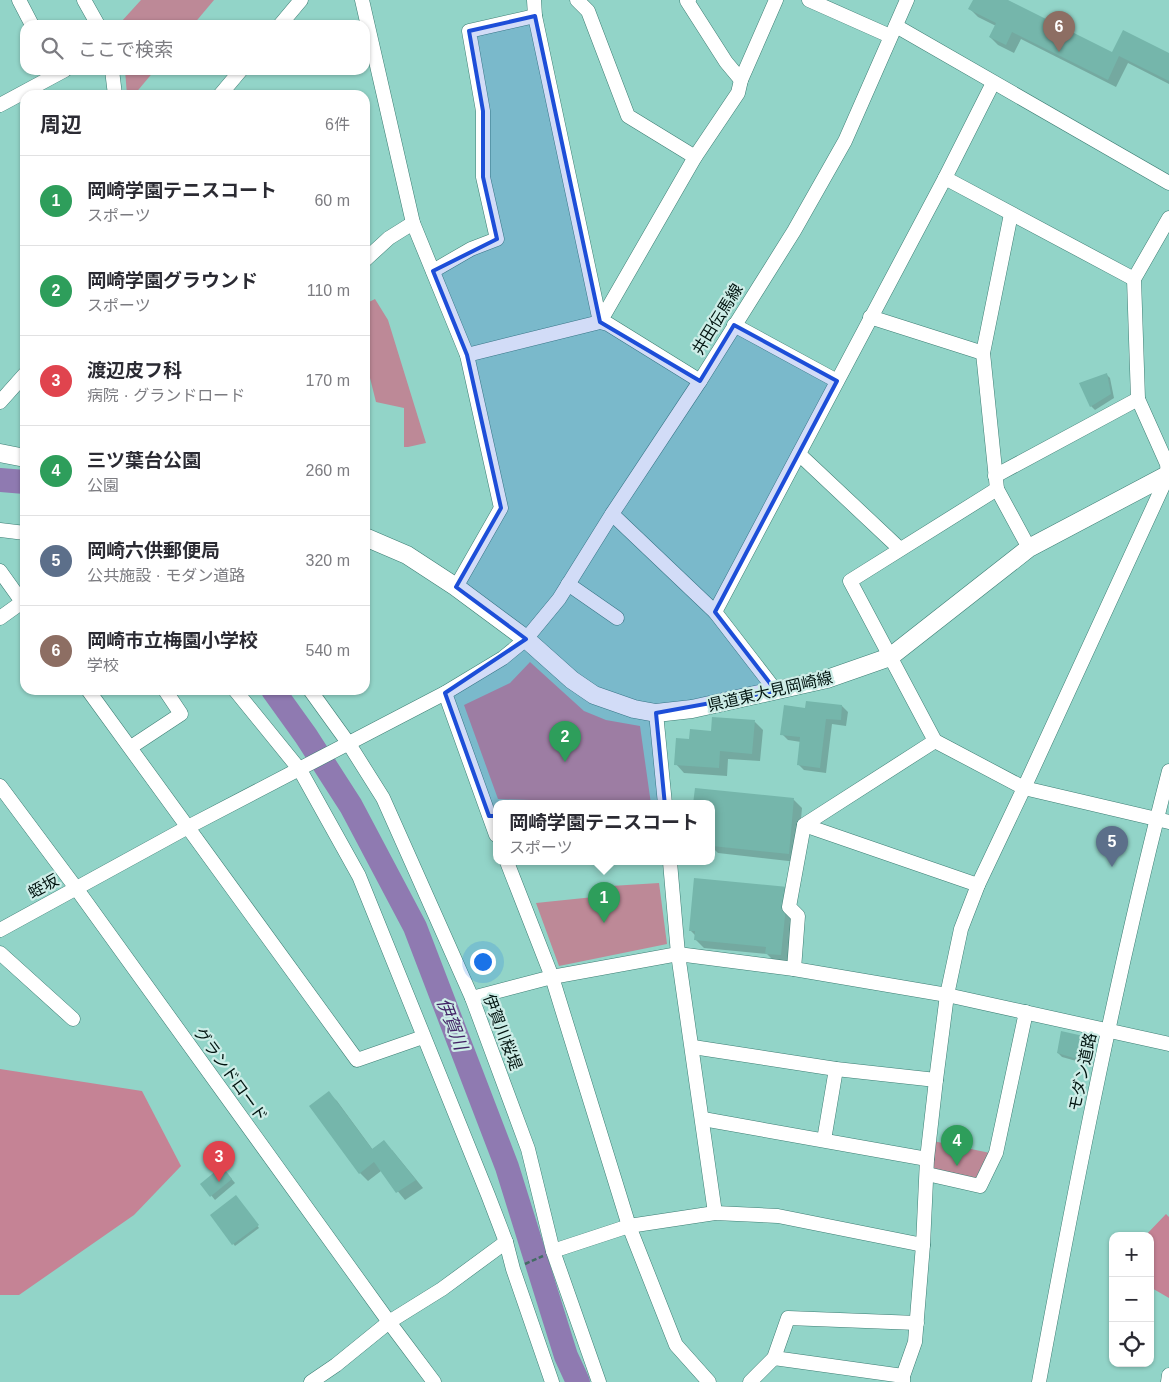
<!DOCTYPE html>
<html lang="ja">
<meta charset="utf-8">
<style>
:root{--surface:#fff;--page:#f7f7f7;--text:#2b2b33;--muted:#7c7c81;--line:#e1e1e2;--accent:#db2777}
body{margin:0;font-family:Helvetica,"Noto Sans JP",sans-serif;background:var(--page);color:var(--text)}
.controls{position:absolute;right:15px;bottom:15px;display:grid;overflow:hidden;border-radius:10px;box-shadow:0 1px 4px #0004}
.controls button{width:45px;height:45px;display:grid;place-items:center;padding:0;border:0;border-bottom:1px solid var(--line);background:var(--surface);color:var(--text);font:25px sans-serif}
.you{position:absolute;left:482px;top:961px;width:18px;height:18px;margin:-12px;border:4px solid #fff;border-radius:50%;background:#1a73e8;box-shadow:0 0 0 8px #1a73e833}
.badge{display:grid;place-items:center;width:32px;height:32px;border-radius:50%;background:var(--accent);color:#fff;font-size:16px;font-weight:700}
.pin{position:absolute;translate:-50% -41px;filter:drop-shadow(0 1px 2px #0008)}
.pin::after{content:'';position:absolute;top:26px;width:18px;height:15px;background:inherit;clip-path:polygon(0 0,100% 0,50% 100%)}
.popup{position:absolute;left:493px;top:800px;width:222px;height:65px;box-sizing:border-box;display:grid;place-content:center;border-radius:10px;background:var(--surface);filter:drop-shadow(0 1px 4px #0005);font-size:16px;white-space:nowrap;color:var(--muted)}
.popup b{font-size:19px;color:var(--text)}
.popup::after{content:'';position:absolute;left:50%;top:100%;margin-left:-10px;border:10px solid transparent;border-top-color:var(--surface)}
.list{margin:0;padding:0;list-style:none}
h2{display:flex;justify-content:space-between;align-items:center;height:65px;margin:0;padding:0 20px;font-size:21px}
h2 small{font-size:16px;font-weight:400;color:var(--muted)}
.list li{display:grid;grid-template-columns:32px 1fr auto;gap:15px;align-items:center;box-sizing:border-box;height:90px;padding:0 20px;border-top:1px solid var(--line)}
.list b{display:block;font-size:19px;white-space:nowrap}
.list p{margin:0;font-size:16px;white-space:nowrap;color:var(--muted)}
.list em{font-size:16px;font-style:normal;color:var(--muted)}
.icon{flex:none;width:28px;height:28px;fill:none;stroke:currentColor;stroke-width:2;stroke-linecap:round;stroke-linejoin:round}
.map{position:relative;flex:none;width:1169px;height:1382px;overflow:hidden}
.search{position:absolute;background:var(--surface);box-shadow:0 1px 4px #0004;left:20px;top:20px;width:350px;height:55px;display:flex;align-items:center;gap:12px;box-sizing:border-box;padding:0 18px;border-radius:15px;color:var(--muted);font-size:19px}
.panel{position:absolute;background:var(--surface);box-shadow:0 1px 4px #0004;left:20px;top:90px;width:350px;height:605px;border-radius:15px}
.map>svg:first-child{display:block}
</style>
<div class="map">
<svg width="1169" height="1382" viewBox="0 0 1169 1382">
<rect width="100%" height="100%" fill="#92d4c8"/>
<g fill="#bd8997">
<path d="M141 0H214L193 25H122L121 22Z"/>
<path d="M125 70H155L134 95H127Z"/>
<path d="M375 299 388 320 426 443 408 447H404V408L376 402 370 378H365V304Z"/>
<path d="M530 662 584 711 606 720 640 726 651 804 498 799 464 705 510 683Z"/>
<path d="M659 883 667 944 559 966 536 903 613 895 611 886Z"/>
<path d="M933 1141 990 1153 975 1183 931 1172Z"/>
</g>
<g fill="#c58395">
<path d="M0 1069 142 1091 181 1166 134 1215 19 1295H0Z"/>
<path d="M1166 1214 1169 1217V1298L1150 1287V1236H1145Z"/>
</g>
<g fill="#0003">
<path d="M974 0H1005L1112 54H1169V84L1128 63 1116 87 1021 39 1014 53 998 45 990 37 996 26 978 17 970 9Z"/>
<path d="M1107 375 1110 378 1114 398 1095 410 1091 406Z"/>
<path d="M842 706 848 712 846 726 832 724 826 773 804 770 798 764 801 742 788 740 782 734 806 709Z"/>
<path d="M755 722 763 730 760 761 728 759 727 776 684 773 676 764 691 740Z"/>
<path d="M696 790 794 800 802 808 797 862 718 853 712 847V804H694Z"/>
<path d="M795 896 789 963 775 962 767 954 704 948 695 939 696 936 690 930Z"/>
<path d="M1087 1038 1091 1041 1087 1064 1062 1057 1058 1053Z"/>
<path d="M328 1093 337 1101 373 1150H392L423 1188 405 1200 381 1171 368 1181 360 1173Z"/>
<path d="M225 1171 235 1183 215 1200 202 1184Z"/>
<path d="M237 1198 259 1228 235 1246 211 1215Z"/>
</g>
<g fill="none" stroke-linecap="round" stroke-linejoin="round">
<g stroke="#8f7ab1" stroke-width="24">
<path d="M0 480 25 482"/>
<path d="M273 690 306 736 351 806 415 927 507 1167 566 1356 578 1382"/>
</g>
</g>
<g fill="#75b6ab">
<path d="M973 0H1008L1112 52 1123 30 1169 53V81L1119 56 1108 80 1012 32 1006 45 989 37 996 23 968 9Z"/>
<path d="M1107 373 1111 394 1090 407 1079 383Z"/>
<path d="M806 701 842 705 841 720 826 719 820 768 797 765 800 737 780 735 784 705 805 708Z"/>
<path d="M712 717 755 720 752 754 720 751 719 768 674 765 676 738 689 739 690 729 711 731Z"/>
<path d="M695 788 794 798 789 854 712 846V804H693Z"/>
<path d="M694 878 788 887 781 955 765 954 766 947 694 940 695 931H689Z"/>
<path d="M1061 1031 1088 1037 1084 1061 1057 1053Z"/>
<path d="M329 1091 372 1149 384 1140 416 1180 396 1193 374 1162 359 1174 309 1106Z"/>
<path d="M222 1166 232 1179 210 1197 200 1184Z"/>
<path d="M236 1195 259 1225 232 1245 210 1215Z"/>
</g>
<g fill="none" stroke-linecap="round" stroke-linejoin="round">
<defs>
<g id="minor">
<path d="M19 0 32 25"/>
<path d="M84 0 98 25"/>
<path d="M362 0 413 223 467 355 501 508 456 587"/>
<path d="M534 0 535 16 600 322"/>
<path d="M577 0 588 11 628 116 695 157"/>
<path d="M689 0 687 1 726 62 741 80"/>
<path d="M809 0 890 36"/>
<path d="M280 25 301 0"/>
<path d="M896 26 1169 183"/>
<path d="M112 70 115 95"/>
<path d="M220 95 241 70"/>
<path d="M0 105 65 70"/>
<path d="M945 178 1134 279"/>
<path d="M1011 214 983 353 997 489 1029 548"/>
<path d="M365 260 389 238 413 223"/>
<path d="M433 271 471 249 497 239 483 177V111L469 31 535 16"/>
<path d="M870 317 983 353"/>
<path d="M600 322 695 157 738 93 741 80 776 0"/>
<path d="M734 325 837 381"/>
<path d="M467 355 600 322 608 324 700 381"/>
<path d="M0 402 25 374"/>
<path d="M799 454 900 549"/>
<path d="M995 476 1138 399"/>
<path d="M997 489 850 581 935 741 1024 788 1169 822"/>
<path d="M612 514 715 612 776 691"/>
<path d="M0 530 25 533"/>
<path d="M0 571 25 606"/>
<path d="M568 584 617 618"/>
<path d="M715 612 945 178 993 83"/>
<path d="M0 618 25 600"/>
<path d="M88 690 357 1060 423 1037"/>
<path d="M235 690 300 770 359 876 488 1195 506 1242 513 1269 552 1382"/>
<path d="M310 690 349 744 383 798 472 998 528 1149 553 1251 599 1382"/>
<path d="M445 693 496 835"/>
<path d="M656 713 665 804"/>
<path d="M131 747 181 714 165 690"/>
<path d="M0 786 76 888 389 1322 434 1382"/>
<path d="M804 825 978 885"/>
<path d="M507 862 552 977 629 1226 676 1345 709 1382"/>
<path d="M670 862 678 954 715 1213"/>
<path d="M0 930 188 827 445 693 503 658 526 639 559 599 612 514 700 381 794 231 845 141 907 0"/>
<path d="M0 953 73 1019"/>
<path d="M794 969 798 916 789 907 804 825 935 741"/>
<path d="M472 998 552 977 678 954 794 969 947 995 1169 1044"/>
<path d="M693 1047 836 1069 936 1080"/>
<path d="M703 1119 927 1159"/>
<path d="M824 1140 836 1069"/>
<path d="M927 1174 980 1186 996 1153 1026 1012"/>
<path d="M553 1251 629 1226 715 1213 778 1216 923 1245"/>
<path d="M774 1358 903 1376"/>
<path d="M311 1382 336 1365 389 1322 442 1289 506 1242"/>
<path d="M750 1382 774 1358 788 1318 917 1323"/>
<path d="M903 1382V1376L915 1342 923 1245 927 1159 936 1080 947 995 961 929 978 885 1024 788 1168 475 1167 464 1138 399 1134 279 1169 218"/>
<path d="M1039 1382C1077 1177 1117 972 1169 771"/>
<path d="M1168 1382 1169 1375"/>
</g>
<g id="major">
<path d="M0 453 25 458"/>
<path d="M365 537 407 555 456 587 526 639 572 680 594 695 634 709 656 713 692 709 827 679 890 657 1029 548 1169 474"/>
</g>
</defs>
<use href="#minor" stroke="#3d7e74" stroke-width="15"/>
<use href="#major" stroke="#3d7e74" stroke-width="19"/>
<path stroke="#436c64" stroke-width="2.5" stroke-dasharray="5 2.5" stroke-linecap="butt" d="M525 1264 543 1256"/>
<use href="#minor" stroke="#fff" stroke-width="14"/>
<use href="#major" stroke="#fff" stroke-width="18"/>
</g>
<path fill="#1d4ed8" fill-opacity="0.2" stroke="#1d4ed8" stroke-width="4" stroke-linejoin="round" d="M535 16 600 322 700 381 734 325 837 381 715 612 776 691 656 713 666 816H489L445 693 526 639 456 587 501 508 467 355 433 271 497 239 483 177V111L469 31Z"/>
<g text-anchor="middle" stroke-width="4.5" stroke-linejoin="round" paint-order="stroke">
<g font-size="16" fill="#00130f" stroke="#cdede7">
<text transform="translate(717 319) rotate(-58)" y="6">井田伝馬線</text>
<text transform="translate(770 691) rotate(-13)" y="6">県道東大見岡崎線</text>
<text transform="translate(43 886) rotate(-29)" y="6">蛭坂</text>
<text transform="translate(503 1032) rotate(69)" y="6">伊賀川桜堤</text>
<text transform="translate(1082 1072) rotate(-78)" y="6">モダン道路</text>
<text transform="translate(231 1074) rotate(54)" y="6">グランドロード</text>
</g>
<g font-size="18" font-style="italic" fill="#422366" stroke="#cdede7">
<text transform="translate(452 1024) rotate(69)" y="6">伊賀川</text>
</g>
</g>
</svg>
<div class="controls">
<button>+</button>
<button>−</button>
<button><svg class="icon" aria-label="locate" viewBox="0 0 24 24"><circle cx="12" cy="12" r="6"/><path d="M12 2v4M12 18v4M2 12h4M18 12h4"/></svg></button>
</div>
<div class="you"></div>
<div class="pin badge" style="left:604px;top:923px;background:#2e9e5b">1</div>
<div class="popup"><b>岡崎学園テニスコート</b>スポーツ</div>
<div class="pin badge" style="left:565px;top:762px;background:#2e9e5b">2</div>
<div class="pin badge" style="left:219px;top:1182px;background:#e0444e">3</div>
<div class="pin badge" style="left:957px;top:1166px;background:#2e9e5b">4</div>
<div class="pin badge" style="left:1112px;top:867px;background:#5c6f8a">5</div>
<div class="pin badge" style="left:1059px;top:52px;background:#8d6e63">6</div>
<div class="search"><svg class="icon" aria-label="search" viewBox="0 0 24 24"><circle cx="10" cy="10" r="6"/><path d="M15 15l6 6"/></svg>ここで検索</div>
<section class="panel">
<h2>周辺<small>6件</small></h2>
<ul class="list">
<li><span class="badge" style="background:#2e9e5b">1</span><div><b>岡崎学園テニスコート</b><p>スポーツ</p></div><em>60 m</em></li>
<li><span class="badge" style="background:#2e9e5b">2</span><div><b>岡崎学園グラウンド</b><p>スポーツ</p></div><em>110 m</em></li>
<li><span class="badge" style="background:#e0444e">3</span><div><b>渡辺皮フ科</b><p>病院 · グランドロード</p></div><em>170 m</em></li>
<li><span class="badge" style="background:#2e9e5b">4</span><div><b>三ツ葉台公園</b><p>公園</p></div><em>260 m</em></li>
<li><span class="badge" style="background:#5c6f8a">5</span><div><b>岡崎六供郵便局</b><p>公共施設 · モダン道路</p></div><em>320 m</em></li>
<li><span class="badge" style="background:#8d6e63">6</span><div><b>岡崎市立梅園小学校</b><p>学校</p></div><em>540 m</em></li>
</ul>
</section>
</div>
